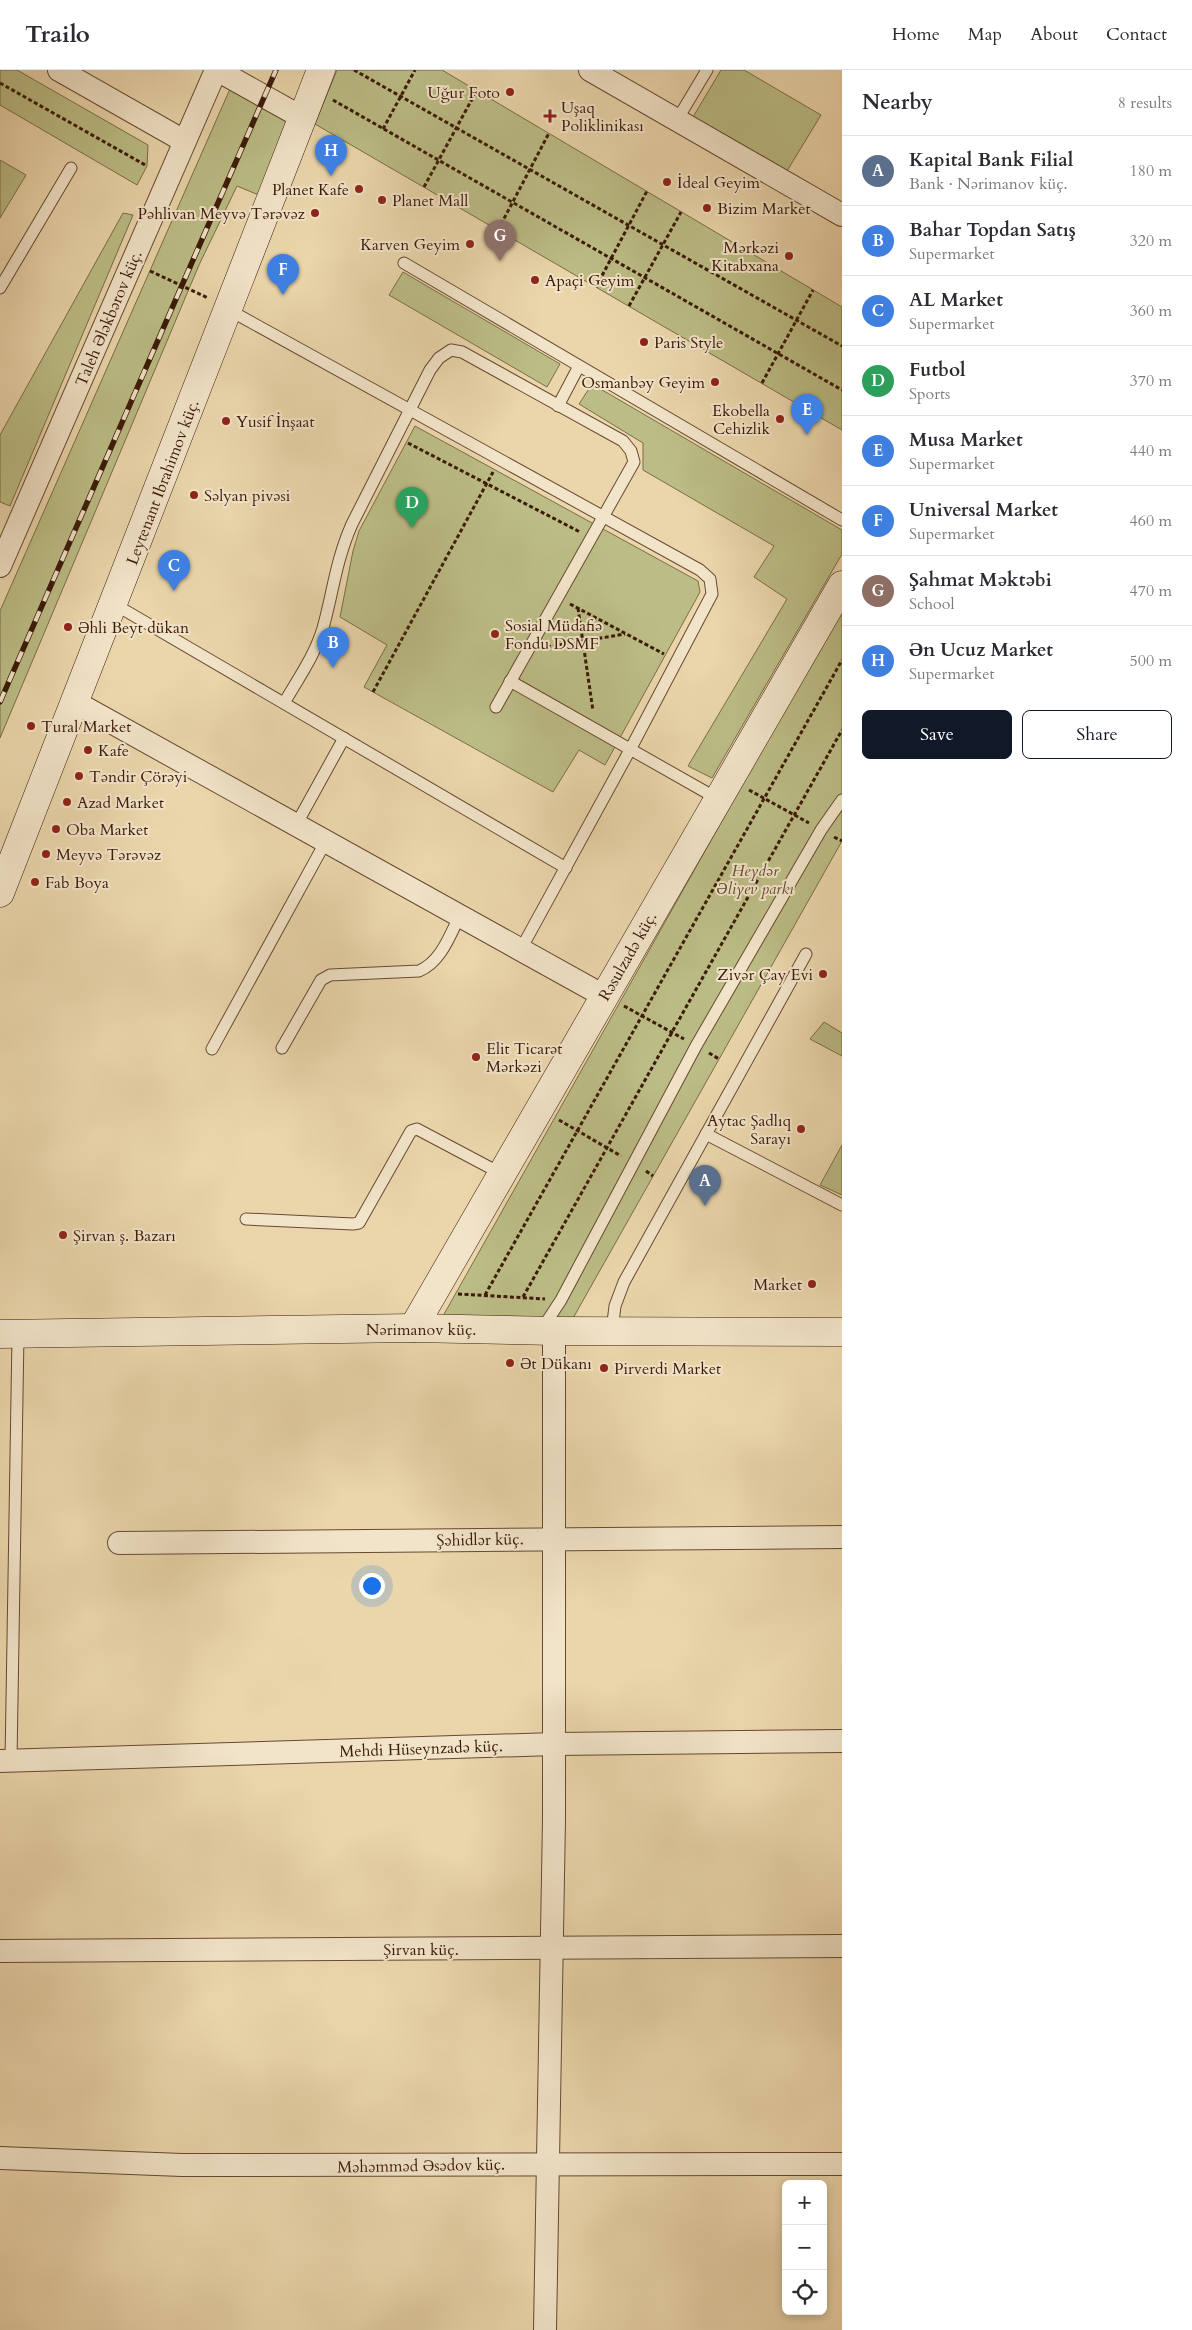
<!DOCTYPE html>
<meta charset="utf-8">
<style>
:root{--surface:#fff;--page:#f7f7f7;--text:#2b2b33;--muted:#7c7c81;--line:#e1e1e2;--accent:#111827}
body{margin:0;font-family:Cardo,serif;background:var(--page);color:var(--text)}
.controls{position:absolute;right:15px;bottom:15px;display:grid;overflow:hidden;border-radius:8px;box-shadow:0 2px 8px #0003}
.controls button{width:45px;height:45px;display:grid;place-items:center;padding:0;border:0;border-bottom:1px solid var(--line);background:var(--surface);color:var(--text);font:25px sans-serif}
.you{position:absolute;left:371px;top:1515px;width:18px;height:18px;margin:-12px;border:4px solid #fff;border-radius:50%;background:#1a73e8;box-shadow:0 0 0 8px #1a73e833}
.badge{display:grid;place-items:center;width:32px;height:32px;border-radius:50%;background:var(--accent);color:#fff;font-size:16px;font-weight:700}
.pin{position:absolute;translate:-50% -41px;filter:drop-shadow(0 1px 2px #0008)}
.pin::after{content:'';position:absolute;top:26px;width:18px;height:15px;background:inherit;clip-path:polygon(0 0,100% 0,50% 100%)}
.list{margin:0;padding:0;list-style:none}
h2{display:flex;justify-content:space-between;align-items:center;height:65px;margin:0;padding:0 20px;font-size:21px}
h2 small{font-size:16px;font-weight:400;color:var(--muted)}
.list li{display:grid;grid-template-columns:32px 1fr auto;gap:15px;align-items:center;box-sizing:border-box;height:70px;padding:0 20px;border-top:1px solid var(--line)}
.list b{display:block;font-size:19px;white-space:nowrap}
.list p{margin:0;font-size:16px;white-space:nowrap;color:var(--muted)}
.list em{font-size:16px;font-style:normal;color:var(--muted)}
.actions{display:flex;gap:10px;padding:15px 20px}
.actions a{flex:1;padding:11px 0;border:1px solid var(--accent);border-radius:8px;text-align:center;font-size:18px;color:var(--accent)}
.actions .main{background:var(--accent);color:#fff}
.icon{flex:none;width:28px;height:28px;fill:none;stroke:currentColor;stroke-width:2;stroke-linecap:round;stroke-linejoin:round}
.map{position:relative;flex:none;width:842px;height:2260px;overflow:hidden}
header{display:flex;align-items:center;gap:30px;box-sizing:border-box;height:70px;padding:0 25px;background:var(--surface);border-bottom:1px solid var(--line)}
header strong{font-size:24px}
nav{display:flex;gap:28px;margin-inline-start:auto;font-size:18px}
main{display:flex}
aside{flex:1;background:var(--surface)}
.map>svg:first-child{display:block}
</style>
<header>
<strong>Trailo</strong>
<nav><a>Home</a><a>Map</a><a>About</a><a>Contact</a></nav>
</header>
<main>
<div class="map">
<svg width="842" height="2260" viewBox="0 0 842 2260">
<rect width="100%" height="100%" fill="#ebd6ac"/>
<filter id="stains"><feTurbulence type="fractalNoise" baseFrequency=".004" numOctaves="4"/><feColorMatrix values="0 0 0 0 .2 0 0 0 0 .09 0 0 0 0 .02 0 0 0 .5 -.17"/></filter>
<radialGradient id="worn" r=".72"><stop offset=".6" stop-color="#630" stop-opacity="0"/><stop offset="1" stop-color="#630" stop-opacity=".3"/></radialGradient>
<g fill="#bcbd86" stroke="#7c6c47">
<path d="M0 0H17L148 75 147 96 137 115 0 35Z"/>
<path d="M337 0H442L842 237V360L315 54Z"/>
<path d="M721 0H744L821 45 787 101 693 47Z"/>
<path d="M230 19 289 48 261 126 237 116 199 195 0 668V541Z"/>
<path d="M0 90 26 105 0 148Z"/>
<path d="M123 143 133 145 10 436 0 432V365Z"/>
<path d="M403 202 560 294 547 317 389 225Z"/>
<path d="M592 314 842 460V484L712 708 688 696 787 529 754 507 774 476 643 400V373L579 334Z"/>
<path d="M415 356 698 511 700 522 605 695 579 680 553 722 364 617 387 575 340 547 353 481 359 461Z"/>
<path d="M842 538V771L572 1250 443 1246Z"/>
<path d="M824 952 842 963V986L810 969Z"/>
<path d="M842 1075V1125L820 1115Z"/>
</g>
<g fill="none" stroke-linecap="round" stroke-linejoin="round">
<defs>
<g id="lane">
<path d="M677 50 707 0"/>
<path d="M404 193 842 450"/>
<path d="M0 218 71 98"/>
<path d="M229 240 700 500 710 509 712 524 631 678 521 879"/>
<path d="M558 336 579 296"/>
<path d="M114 534 566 798"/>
<path d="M510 611 718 729"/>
<path d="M284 633C298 609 315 585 323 558 333 522 336 490 352 454L430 300 439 288 451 280 462 282 623 371 631 381 634 392 496 637"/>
<path d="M296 755 344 668"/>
<path d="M282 978 321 910 330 905 419 901C441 892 450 865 460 845"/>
<path d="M212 979 326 771"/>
<path d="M706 1064 842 1135"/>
<path d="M246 1149 353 1154 359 1153 411 1061 417 1059 502 1104"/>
<path d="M542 1259 561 1230 696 976 821 760 842 730"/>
<path d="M612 1261 615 1236 624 1212 806 884"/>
<path d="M11 1691 18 1265"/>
</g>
<g id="street">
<path d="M59 0 184 71"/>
<path d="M217 0 303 48"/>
<path d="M590 0 842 145"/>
<path d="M0 496 216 0"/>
<path d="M75 632 604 926"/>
<path d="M119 1473 842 1467"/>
<path d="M0 1691 554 1674 842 1671"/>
<path d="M0 1881 842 1876"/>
<path d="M0 2088 182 2095 842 2094"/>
<path d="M545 2260 554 1749V1261"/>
</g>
<g id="secondary">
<path d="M0 823 321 0"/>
<path d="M413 1258 842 515"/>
<path d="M0 1264 413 1258 554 1261 842 1262"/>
</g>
</defs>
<use href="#lane" stroke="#674931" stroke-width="13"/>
<use href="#street" stroke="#674931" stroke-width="24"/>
<use href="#secondary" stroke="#3b1a08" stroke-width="29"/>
<g stroke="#3b1a08" stroke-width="3" stroke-dasharray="4 2.5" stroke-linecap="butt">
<path d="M354 0 842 276"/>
<path d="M0 13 147 96"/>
<path d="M333 30 842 320"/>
<path d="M383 59 415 0"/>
<path d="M424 117 477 20"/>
<path d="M498 160 549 63"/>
<path d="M150 201 208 228"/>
<path d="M596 217 647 121"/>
<path d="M629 236 681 142"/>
<path d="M762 313 813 220"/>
<path d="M408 373 580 462"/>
<path d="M570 534 664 584"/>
<path d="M578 538 593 641"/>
<path d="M547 577 625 564"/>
<path d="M373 622 493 402"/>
<path d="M749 720 809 753"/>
<path d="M834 767 842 771"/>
<path d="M624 936 684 969"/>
<path d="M709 983 719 989"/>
<path d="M559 1050 621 1086"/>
<path d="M646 1101 653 1106"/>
<path d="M458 1224 545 1229"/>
<path d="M485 1225 842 590"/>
<path d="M523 1227 842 660"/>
</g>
<use href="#lane" stroke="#f2e4c9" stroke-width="11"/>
<use href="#street" stroke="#f2e4c9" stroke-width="22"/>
<use href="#secondary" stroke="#f2e4c9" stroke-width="28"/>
<defs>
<path id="rail" d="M0 632 276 0"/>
</defs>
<use href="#rail" stroke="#3b1a08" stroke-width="5.5"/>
<use href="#rail" stroke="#f2e4c9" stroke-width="4" stroke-dasharray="11" stroke-linecap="butt"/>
</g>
<g fill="#8f2418" stroke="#f2e4c9" stroke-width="2">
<circle cx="510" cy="22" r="5"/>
<path d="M547.5 38.5h5v5h5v5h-5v5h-5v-5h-5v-5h5z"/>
<circle cx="667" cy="112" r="5"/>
<circle cx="359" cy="119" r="5"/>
<circle cx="382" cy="130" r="5"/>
<circle cx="707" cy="138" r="5"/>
<circle cx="315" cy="143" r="5"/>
<circle cx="470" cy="174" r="5"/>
<circle cx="789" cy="186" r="5"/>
<circle cx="535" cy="210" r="5"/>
<circle cx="644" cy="272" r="5"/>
<circle cx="715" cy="312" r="5"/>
<circle cx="780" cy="349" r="5"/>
<circle cx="226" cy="351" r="5"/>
<circle cx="194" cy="425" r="5"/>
<circle cx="68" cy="557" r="5"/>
<circle cx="495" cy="564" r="5"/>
<circle cx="31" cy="656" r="5"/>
<circle cx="88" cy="680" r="5"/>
<circle cx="79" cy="706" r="5"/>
<circle cx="67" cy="732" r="5"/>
<circle cx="56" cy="759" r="5"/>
<circle cx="46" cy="784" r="5"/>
<circle cx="35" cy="812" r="5"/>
<circle cx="823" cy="904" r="5"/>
<circle cx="476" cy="987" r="5"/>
<circle cx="801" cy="1059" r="5"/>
<circle cx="63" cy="1165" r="5"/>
<circle cx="812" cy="1214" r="5"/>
<circle cx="510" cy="1293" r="5"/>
<circle cx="604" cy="1298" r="5"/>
</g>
<g text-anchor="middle" stroke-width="4" stroke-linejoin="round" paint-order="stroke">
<g font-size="16" fill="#3b1a08" stroke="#f2e4c9" text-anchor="start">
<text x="500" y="28" text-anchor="end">Uğur Foto</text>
<text x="561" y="43">Uşaq<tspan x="561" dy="18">Poliklinikası</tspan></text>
<text x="677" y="118">İdeal Geyim</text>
<text x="349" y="125" text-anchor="end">Planet Kafe</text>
<text x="392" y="136">Planet Mall</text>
<text x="717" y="144">Bizim Market</text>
<text x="305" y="149" text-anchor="end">Pəhlivan Meyvə Tərəvəz</text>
<text x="460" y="180" text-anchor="end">Karven Geyim</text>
<text x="779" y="183" text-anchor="end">Mərkəzi<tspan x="779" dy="18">Kitabxana</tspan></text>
<text x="545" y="216">Apaçi Geyim</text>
<text x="654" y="278">Paris Style</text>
<text x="705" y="318" text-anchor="end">Osmanbəy Geyim</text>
<text x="770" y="346" text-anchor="end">Ekobella<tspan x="770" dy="18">Cehizlik</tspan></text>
<text x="236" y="357">Yusif İnşaat</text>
<text x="204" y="431">Səlyan pivəsi</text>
<text x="505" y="561">Sosial Müdafiə<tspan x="505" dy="18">Fondu DSMF</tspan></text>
<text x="78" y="563">Əhli Beyt dükan</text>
<text x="41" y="662">Tural Market</text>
<text x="98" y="686">Kafe</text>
<text x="89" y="712">Təndir Çörəyi</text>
<text x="77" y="738">Azad Market</text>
<text x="66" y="765">Oba Market</text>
<text x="56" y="790">Meyvə Tərəvəz</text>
<text x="45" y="818">Fab Boya</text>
<text x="813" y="910" text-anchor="end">Zivər Çay Evi</text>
<text x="486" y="984">Elit Ticarət<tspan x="486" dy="18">Mərkəzi</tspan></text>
<text x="791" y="1056" text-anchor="end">Aytac Şadlıq<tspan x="791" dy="18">Sarayı</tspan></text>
<text x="73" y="1171">Şirvan ş. Bazarı</text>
<text x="802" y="1220" text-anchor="end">Market</text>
<text x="520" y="1299">Ət Dükanı</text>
<text x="614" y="1304">Pirverdi Market</text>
</g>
<g font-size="16" fill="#3b1a08" stroke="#f2e4c9">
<text transform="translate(108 248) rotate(-67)" y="6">Taleh Ələkbərov küç.</text>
<text transform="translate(162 412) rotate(-69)" y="6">Leytenant Ibrahimov küç.</text>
<text transform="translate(627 886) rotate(-60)" y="6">Rəsulzadə küç.</text>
<text x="421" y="1265">Nərimanov küç.</text>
<text transform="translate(480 1469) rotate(-1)" y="6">Şəhidlər küç.</text>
<text transform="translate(421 1678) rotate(-2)" y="6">Mehdi Hüseynzadə küç.</text>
<text x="421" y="1885">Şirvan küç.</text>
<text transform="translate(421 2095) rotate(-1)" y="6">Məhəmməd Əsədov küç.</text>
</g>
<g font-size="16" font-style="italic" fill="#624b2e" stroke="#f2e4c9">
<text x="755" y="806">Heydər<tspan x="755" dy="18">Əliyev parkı</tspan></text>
</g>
</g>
<rect width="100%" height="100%" filter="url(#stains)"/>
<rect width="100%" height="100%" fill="url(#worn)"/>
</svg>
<div class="controls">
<button>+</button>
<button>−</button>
<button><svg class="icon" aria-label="locate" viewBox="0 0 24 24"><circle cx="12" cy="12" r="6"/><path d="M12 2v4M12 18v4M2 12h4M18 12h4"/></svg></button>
</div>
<div class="you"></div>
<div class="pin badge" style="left:705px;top:1136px;background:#5c6f8a">A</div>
<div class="pin badge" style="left:333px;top:598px;background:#3f7fe0">B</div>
<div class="pin badge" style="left:174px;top:521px;background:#3f7fe0">C</div>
<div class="pin badge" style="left:412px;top:458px;background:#2e9e5b">D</div>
<div class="pin badge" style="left:807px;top:365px;background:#3f7fe0">E</div>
<div class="pin badge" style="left:283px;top:225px;background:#3f7fe0">F</div>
<div class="pin badge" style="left:500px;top:191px;background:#8d6e63">G</div>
<div class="pin badge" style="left:331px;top:106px;background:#3f7fe0">H</div>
</div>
<aside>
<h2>Nearby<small>8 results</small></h2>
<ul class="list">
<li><span class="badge" style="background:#5c6f8a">A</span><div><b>Kapital Bank Filial</b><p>Bank · Nərimanov küç.</p></div><em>180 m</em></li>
<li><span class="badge" style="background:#3f7fe0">B</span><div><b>Bahar Topdan Satış</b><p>Supermarket</p></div><em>320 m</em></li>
<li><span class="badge" style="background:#3f7fe0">C</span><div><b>AL Market</b><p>Supermarket</p></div><em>360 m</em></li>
<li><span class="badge" style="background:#2e9e5b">D</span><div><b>Futbol</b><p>Sports</p></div><em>370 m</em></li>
<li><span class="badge" style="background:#3f7fe0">E</span><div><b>Musa Market</b><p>Supermarket</p></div><em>440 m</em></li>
<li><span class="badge" style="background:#3f7fe0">F</span><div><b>Universal Market</b><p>Supermarket</p></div><em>460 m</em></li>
<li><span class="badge" style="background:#8d6e63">G</span><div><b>Şahmat Məktəbi</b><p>School</p></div><em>470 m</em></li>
<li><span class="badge" style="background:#3f7fe0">H</span><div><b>Ən Ucuz Market</b><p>Supermarket</p></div><em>500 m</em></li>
</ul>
<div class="actions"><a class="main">Save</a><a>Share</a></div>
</aside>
</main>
